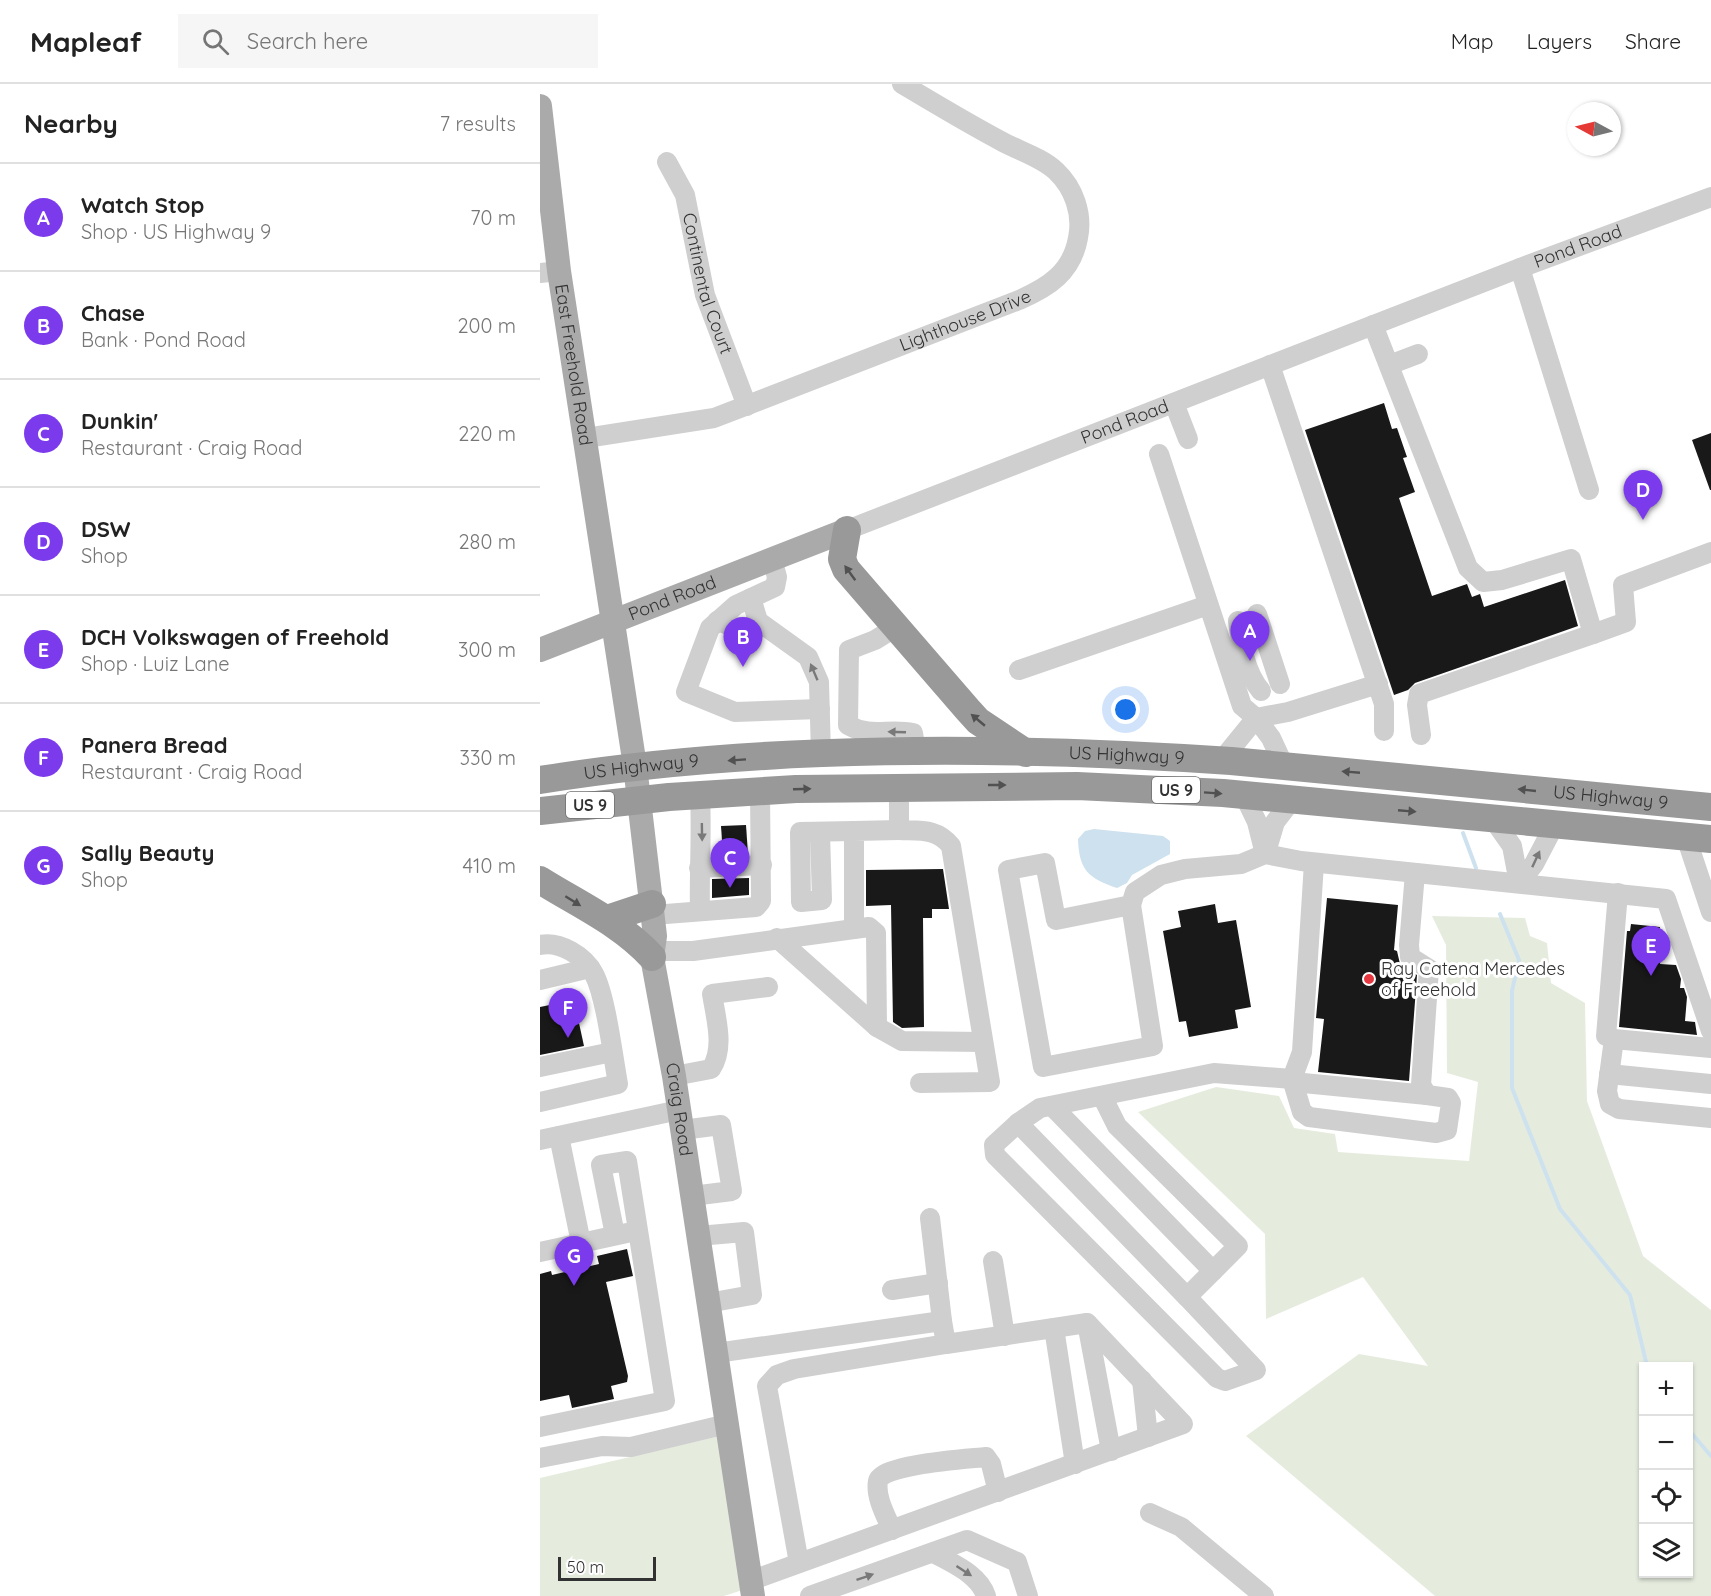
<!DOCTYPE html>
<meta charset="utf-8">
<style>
:root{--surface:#fff;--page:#f6f6f6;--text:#222;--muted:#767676;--line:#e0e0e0;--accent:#7c3aed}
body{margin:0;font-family:Quicksand,sans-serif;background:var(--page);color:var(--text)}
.controls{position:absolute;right:18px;bottom:18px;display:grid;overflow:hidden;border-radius:0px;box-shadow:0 2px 4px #0004}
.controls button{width:54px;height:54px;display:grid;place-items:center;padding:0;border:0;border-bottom:2px solid var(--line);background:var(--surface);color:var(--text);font:30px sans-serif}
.compass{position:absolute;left:1027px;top:18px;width:54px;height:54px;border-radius:50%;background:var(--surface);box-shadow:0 2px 4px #0004;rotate:277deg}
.scale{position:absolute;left:18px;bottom:15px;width:98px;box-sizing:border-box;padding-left:6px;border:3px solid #323232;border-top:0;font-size:16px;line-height:21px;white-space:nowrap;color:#323232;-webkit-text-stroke:4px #fff;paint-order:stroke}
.you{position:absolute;left:586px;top:626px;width:21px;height:21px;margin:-15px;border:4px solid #fff;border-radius:50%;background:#1a73e8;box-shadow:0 0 0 9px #1a73e833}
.badge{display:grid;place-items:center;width:39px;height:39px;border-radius:50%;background:var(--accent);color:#fff;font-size:20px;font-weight:700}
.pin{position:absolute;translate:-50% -50px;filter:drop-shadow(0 2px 3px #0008)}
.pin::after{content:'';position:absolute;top:32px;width:21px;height:18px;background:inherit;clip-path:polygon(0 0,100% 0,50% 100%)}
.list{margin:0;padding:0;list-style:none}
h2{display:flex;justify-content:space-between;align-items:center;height:78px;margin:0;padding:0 24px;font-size:26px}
h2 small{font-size:20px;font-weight:400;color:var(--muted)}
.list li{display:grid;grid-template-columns:39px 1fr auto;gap:18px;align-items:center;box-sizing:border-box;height:108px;padding:0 24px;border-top:2px solid var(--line)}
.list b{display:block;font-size:22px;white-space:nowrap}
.list p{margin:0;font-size:20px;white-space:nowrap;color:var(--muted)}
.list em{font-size:20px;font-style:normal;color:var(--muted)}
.icon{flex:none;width:33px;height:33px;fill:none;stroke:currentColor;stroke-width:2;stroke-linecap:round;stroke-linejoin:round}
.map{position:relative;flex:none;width:1171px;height:1512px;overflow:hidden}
header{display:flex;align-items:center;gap:36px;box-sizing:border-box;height:84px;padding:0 30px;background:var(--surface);border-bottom:2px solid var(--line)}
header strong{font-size:28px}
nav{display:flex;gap:33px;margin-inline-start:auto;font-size:21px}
.search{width:420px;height:54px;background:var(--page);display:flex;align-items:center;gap:15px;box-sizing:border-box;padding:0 21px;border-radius:0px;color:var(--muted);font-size:22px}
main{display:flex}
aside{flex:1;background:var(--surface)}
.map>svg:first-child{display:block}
</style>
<header>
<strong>Mapleaf</strong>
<div class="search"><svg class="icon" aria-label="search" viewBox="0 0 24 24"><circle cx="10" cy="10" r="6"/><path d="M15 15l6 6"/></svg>Search here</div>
<nav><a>Map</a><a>Layers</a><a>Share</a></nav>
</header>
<main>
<aside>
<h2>Nearby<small>7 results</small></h2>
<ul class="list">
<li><span class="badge">A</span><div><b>Watch Stop</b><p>Shop · US Highway 9</p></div><em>70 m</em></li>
<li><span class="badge">B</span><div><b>Chase</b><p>Bank · Pond Road</p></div><em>200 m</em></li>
<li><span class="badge">C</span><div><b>Dunkin'</b><p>Restaurant · Craig Road</p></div><em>220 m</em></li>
<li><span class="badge">D</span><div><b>DSW</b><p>Shop</p></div><em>280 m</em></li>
<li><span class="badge">E</span><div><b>DCH Volkswagen of Freehold</b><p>Shop · Luiz Lane</p></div><em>300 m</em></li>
<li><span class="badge">F</span><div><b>Panera Bread</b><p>Restaurant · Craig Road</p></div><em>330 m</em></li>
<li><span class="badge">G</span><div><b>Sally Beauty</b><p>Shop</p></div><em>410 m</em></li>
</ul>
</aside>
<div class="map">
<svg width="1171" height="1512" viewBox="0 0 1171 1512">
<rect width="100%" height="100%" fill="#fff"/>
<g fill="#e5ecde" fill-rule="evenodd">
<path d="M892 832 985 834 990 852 1007 859 1011 899 1045 919 1047 1017 1103 1172 1171 1226V1512H895L706 1352 819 1270 888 1282 823 1193 726 1235 725 1150 598 1028 676 1003 739 1012 754 1044 795 1050 798 1068 929 1077 938 998 907 989 906 861ZM1104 1282H1148V1490H1104Z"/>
<path d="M184 1351 212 1503 184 1512H0V1394Z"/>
</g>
<path fill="#cee1ee" d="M554 745 623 752 630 757V770L592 791 587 799 577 804C548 794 539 786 538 755L545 747Z"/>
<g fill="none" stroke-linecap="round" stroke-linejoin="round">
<g stroke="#cee1ee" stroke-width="4">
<path d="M923 749 936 784"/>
<path d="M960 830 979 876 972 907V1004L1020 1125 1090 1211 1107 1282"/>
<path d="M1148 1345 1171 1372"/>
</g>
</g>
<g fill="#191919">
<path d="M844 319 852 345 857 344 867 373 863 374 875 408 859 414 892 512 927 500 932 513 940 510 944 523 1025 496 1038 542 875 599 868 606 854 611 765 346Z"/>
<path d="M1171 349V406H1170L1152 356Z"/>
<path d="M206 741 208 770 183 771 181 742Z"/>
<path d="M403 785 409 825H392V834H383L384 943 362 944 353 938 351 821 326 822V786Z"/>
<path d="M209 794V811L172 814V795Z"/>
<path d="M787 814 858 821 854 866 857 867 860 880 877 891 869 997 778 988 784 935 776 934Z"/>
<path d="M675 820 678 839 696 836 711 923 695 926 698 944 649 953 646 937 639 938 623 847 641 843 638 827Z"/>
<path d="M1091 840 1120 843 1119 849 1125 850 1127 860H1123L1120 880 1136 881 1141 895 1140 904H1144L1147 913 1145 937 1155 938 1157 951 1079 943 1087 847H1090Z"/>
<path d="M34 916 44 962 0 971V923Z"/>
<path d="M87 1165 93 1192 66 1198 88 1292 87 1298 71 1302 74 1315 32 1324 29 1311 0 1317V1190L11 1187 12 1191 59 1180 57 1172Z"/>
</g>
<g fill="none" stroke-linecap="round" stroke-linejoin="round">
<g stroke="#cfcfcf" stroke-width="20">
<path id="s1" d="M127 78 145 111 165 211 207 322"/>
<path d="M980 184 1049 406"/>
<path d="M0 189 19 187"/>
<path d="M833 241 928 484 943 498 962 496 1031 475 1053 550 1086 538 1083 501 1171 468"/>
<path d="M730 281 844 620V647"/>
<path d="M849 281 878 270"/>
<path d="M634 319 648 355"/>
<path id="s2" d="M46 354 174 334 479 216C509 203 532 188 538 154 543 130 534 104 516 87 501 73 479 67 461 57 427 39 394 19 362 0"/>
<path d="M619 370 702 622 716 634 748 628 838 600"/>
<path id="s3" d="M307 446 980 184 1171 113"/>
<path d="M232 475 237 493 235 503 196 521 170 544 146 608 195 628 280 625"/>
<path d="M211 514 218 537 268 573 279 598 281 671"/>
<path d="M717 530 740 600"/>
<path d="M177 537 201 545"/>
<path d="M698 537C701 561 705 588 721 607"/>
<path d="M356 543 335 556 309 566 308 641C331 654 348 644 373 649L376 668"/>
<path d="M479 586 668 521"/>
<path d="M881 651 877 621 879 610 1053 550"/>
<path d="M681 677 716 634 731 654 744 682"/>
<path d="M359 702V746C380 747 397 744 411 762L450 998 380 999"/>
<path d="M704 711 717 738 725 770"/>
<path d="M953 735 972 762 979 799 994 780 1015 740"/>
<path d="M359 746 314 747V845L329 843 336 849 337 943 362 957 443 958"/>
<path d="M280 749 282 816 261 818 260 748 314 747"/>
<path d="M1146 753 1171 828"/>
<path d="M726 768 735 738 752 716"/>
<path d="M159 784 222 781"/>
<path d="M1078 809 1066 952 1074 955 1067 1007 1070 1020 1079 1025 1171 1034"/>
<path d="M591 821 516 836 505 779 468 786 503 983 613 962 591 821 595 808 621 791 645 785 701 780 725 770 761 777 1126 815 1171 947"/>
<path d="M160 826C159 788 162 750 160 711"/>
<path d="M113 831 216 823 221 817 220 707"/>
<path d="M237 854 337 943"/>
<path d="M0 861C20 857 45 872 54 890 66 913 73 973 78 1000L0 1018"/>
<path d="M113 867H153L314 845"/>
<path d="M0 896 50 884"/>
<path d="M1074 955 1171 964"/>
<path d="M0 983 72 968"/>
<path d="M1069 990 1171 1000"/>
<path d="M134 992 171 985C185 964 176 935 172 910L228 903"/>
<path d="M752 995 762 968 774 779"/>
<path d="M753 998 887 1011"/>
<path d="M562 1012 577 1042 698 1162 647 1213 716 1286 685 1297 677 1294 455 1071 454 1061 478 1039 500 1024 674 989 752 995 762 1028 769 1033 896 1049 907 1046 911 1019 908 1014 887 1011 881 1001 889 885 870 873 869 861 875 789"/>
<path d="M512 1022 673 1187"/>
<path d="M478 1039 647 1213"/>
<path d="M142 1046 181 1041 192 1107 152 1112"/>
<path d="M19 1052 41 1159"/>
<path d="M0 1056 139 1026"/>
<path d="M390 1134 402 1237"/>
<path d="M158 1152 204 1148 212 1211 168 1219"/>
<path d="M0 1168 87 1149"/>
<path d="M453 1177 465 1252"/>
<path d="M352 1206 398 1199"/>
<path d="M547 1239 571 1367"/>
<path d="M514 1244 535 1380"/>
<path d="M176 1269 402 1237 406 1260 547 1239 643 1340 210 1497"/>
<path d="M602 1296 608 1353"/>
<path d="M0 1343 125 1317 87 1077 61 1081 75 1151"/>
<path d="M0 1374 62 1362 91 1363 187 1340"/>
<path d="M610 1429 641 1443 724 1512"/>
<path d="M352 1446C346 1432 335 1413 338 1397 342 1380 429 1375 446 1373L451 1380 458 1408"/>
<path d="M394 1469C413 1480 439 1490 446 1512"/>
<path d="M259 1479 227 1302 237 1291 254 1285 406 1260"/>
<path d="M270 1512 427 1456 477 1478 488 1512"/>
</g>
<g stroke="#aaa" stroke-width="24">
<path id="s4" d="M0 22 19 187 95 682 115 852 112 873 134 992 213 1512"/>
<path id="s5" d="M0 566 307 446"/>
</g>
<g stroke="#999" stroke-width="28">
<path d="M307 446 302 475 306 485 428 626 438 637 486 669"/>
<path id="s6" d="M0 696C224 660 465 662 691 677L1171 723"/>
<path d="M0 727 129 713 256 705 537 702 683 709 1171 755"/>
<path d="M0 796C38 820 81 839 112 873"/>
<path d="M67 835 112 820"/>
</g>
</g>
<defs><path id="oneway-solid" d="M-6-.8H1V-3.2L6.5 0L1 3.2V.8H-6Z" transform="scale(1.5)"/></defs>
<g fill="#515151">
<use href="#oneway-solid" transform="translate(310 489) rotate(-126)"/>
<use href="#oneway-solid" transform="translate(438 636) rotate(-140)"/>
<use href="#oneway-solid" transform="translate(197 676) rotate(176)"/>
<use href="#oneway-solid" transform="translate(811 688) rotate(-175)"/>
<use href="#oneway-solid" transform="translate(457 701)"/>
<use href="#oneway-solid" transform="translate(262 705) rotate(-2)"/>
<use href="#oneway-solid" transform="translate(987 706) rotate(-174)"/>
<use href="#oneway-solid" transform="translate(673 709) rotate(4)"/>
<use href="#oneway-solid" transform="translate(867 727) rotate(5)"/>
<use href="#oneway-solid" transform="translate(33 817) rotate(32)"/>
</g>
<g fill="#797979">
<use href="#oneway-solid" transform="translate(274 588) rotate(-113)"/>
<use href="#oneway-solid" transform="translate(357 648) rotate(-178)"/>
<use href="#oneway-solid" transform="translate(162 748) rotate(89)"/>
<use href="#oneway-solid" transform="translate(996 775) rotate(-65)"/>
<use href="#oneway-solid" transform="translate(424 1487) rotate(33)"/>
<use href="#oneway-solid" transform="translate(325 1493) rotate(-19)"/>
</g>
<circle fill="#e63840" stroke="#fff" stroke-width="2" cx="829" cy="895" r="6"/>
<g text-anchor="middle" stroke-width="6" stroke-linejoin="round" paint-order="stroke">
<g fill="#fff" stroke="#707070" stroke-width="1.5">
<rect x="612" y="693" width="48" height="26" rx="4.5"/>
<rect x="26" y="708" width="48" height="26" rx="4.5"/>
</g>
<g font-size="16" font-weight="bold" fill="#323232">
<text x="636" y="712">US 9</text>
<text x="50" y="727">US 9</text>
</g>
<g font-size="18" fill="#323232" stroke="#fff">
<text dy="6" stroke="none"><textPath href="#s3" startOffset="784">Pond Road</textPath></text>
<text dy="6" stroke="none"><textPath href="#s1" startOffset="129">Continental Court</textPath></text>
<text dy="6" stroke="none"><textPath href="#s2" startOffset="399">Lighthouse Drive</textPath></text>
<text dy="6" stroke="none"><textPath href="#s4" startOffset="261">East Freehold Road</textPath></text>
<text dy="6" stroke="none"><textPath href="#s3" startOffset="298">Pond Road</textPath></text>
<text dy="6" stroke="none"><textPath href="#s5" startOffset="142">Pond Road</textPath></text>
<text dy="6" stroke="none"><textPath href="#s6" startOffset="588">US Highway 9</textPath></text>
<text dy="6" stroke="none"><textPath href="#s6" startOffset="102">US Highway 9</textPath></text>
<text dy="6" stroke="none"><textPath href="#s6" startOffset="1074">US Highway 9</textPath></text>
<text dy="6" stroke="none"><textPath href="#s4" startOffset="1014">Craig Road</textPath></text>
</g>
<g font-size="18" fill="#323232" stroke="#fff" text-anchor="start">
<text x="841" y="891">Ray Catena Mercedes<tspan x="841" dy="21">of Freehold</tspan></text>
</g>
</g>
</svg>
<div class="controls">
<button>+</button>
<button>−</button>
<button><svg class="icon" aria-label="locate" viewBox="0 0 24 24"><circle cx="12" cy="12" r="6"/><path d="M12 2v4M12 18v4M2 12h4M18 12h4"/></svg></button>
<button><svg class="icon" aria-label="layers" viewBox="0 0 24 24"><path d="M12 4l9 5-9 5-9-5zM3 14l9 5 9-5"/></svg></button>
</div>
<svg class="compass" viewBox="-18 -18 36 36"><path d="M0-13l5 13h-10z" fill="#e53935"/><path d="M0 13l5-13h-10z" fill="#767676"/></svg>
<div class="scale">50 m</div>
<div class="you"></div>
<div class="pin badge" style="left:710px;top:577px">A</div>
<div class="pin badge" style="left:203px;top:583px">B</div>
<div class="pin badge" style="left:190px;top:804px">C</div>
<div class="pin badge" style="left:1103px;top:436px">D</div>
<div class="pin badge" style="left:1111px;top:892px">E</div>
<div class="pin badge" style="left:28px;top:954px">F</div>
<div class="pin badge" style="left:34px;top:1202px">G</div>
</div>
</main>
